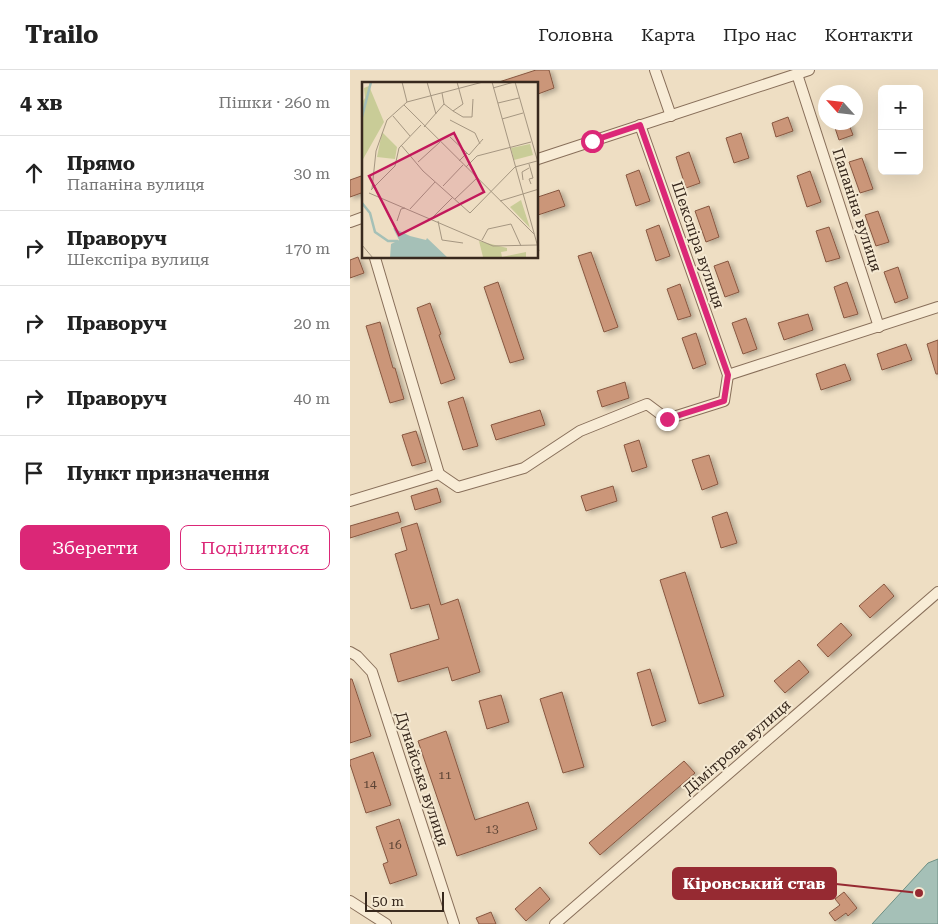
<!DOCTYPE html>
<html lang="uk">
<meta charset="utf-8">
<style>
:root{--surface:#fff;--page:#f6f6f6;--text:#222;--muted:#767676;--line:#e0e0e0;--accent:#db2777}
body{margin:0;font-family:"Roboto Serif",serif;background:var(--page);color:var(--text)}
.controls{position:absolute;right:15px;top:15px;display:grid;overflow:hidden;border-radius:8px;box-shadow:0 5px 20px #0002}
.controls button{width:45px;height:45px;display:grid;place-items:center;padding:0;border:0;border-bottom:1px solid var(--line);background:var(--surface);color:var(--text);font:25px sans-serif}
.compass{position:absolute;left:468px;top:15px;width:45px;height:45px;border-radius:50%;background:var(--surface);box-shadow:0 5px 20px #0002;rotate:297deg}
.scale{position:absolute;left:15px;bottom:12px;width:79px;box-sizing:border-box;padding-left:5px;border:2px solid #38291e;border-top:0;font-size:14px;line-height:18px;white-space:nowrap;color:#38291e;-webkit-text-stroke:4px #f5e9d2;paint-order:stroke}
.stop{position:absolute;width:15px;height:15px;margin:-11px;border:4px solid #db2777;border-radius:50%;background:#fff}
.stop.end{background:#db2777;border-color:#fff;box-shadow:0 1px 5px #0008}
.list{margin:0;padding:0;list-style:none}
h2{display:flex;justify-content:space-between;align-items:center;height:65px;margin:0;padding:0 20px;font-size:21px}
h2 small{font-size:16px;font-weight:400;color:var(--muted)}
.list li{display:grid;grid-template-columns:32px 1fr auto;gap:15px;align-items:center;box-sizing:border-box;height:75px;padding:0 20px;border-top:1px solid var(--line)}
.list b{display:block;font-size:19px;white-space:nowrap}
.list p{margin:0;font-size:16px;white-space:nowrap;color:var(--muted)}
.list em{font-size:16px;font-style:normal;color:var(--muted)}
.actions{display:flex;gap:10px;padding:15px 20px}
.actions a{flex:1;padding:11px 0;border:1px solid var(--accent);border-radius:8px;text-align:center;font-size:18px;color:var(--accent)}
.actions .main{background:var(--accent);color:#fff}
.icon{flex:none;width:28px;height:28px;fill:none;stroke:currentColor;stroke-width:2;stroke-linecap:round;stroke-linejoin:round}
.map{position:relative;flex:none;width:588px;height:854px;overflow:hidden}
header{display:flex;align-items:center;gap:30px;box-sizing:border-box;height:70px;padding:0 25px;background:var(--surface);border-bottom:1px solid var(--line)}
header strong{font-size:24px}
nav{display:flex;gap:28px;margin-inline-start:auto;font-size:18px}
main{display:flex}
aside{flex:1;background:var(--surface)}
.map>svg:first-child{display:block}
</style>
<header>
<strong>Trailo</strong>
<nav><a>Головна</a><a>Карта</a><a>Про нас</a><a>Контакти</a></nav>
</header>
<main>
<aside>
<h2>4 хв<small>Пішки · 260 m</small></h2>
<ul class="list">
<li><svg class="icon" aria-label="ahead" viewBox="0 0 24 24"><path d="M12 20V5M6 11l6-6 6 6"/></svg><div><b>Прямо</b><p>Папаніна вулиця</p></div><em>30 m</em></li>
<li><svg class="icon" aria-label="right" viewBox="0 0 24 24"><path d="M7 20v-9h11M14 6l5 5-5 5"/></svg><div><b>Праворуч</b><p>Шекспіра вулиця</p></div><em>170 m</em></li>
<li><svg class="icon" aria-label="right" viewBox="0 0 24 24"><path d="M7 20v-9h11M14 6l5 5-5 5"/></svg><div><b>Праворуч</b></div><em>20 m</em></li>
<li><svg class="icon" aria-label="right" viewBox="0 0 24 24"><path d="M7 20v-9h11M14 6l5 5-5 5"/></svg><div><b>Праворуч</b></div><em>40 m</em></li>
<li><svg class="icon" aria-label="arrive" viewBox="0 0 24 24"><path d="M6 21V4h12l-3 4 3 4H6"/></svg><div><b>Пункт призначення</b></div></li>
</ul>
<div class="actions"><a class="main">Зберегти</a><a>Поділитися</a></div>
</aside>
<div class="map">
<svg width="588" height="854" viewBox="0 0 588 854">
<defs>
<filter id="shadow"><feDropShadow dx="3.5" dy="2" stdDeviation="2.5" flood-color="#0004"/></filter>
</defs>
<rect width="100%" height="100%" fill="#eedec3"/>
<path fill="#a5c0b7" stroke="#6c8f84" d="M588 789V854H522L578 793Z"/>
<g fill="#cb9679" stroke="#875740" filter="url(#shadow)">
<path d="M186 0H199L204 18 188 24V14H149V12Z"/>
<path d="M438 47 443 61 426 67 422 53Z"/>
<path d="M483 52H498L503 65 489 70Z"/>
<path d="M391 63 399 88 384 93 376 68Z"/>
<path d="M339 82 350 113 336 118 326 87Z"/>
<path d="M512 88 523 119 510 123 499 92Z"/>
<path d="M289 100 300 131 286 136 276 105Z"/>
<path d="M460 101 471 132 457 137 447 106Z"/>
<path d="M14 105V122L0 127V110Z"/>
<path d="M209 120 215 136 188 145V127Z"/>
<path d="M359 136 369 167 356 172 345 141Z"/>
<path d="M528 141 539 172 526 176 515 145Z"/>
<path d="M309 155 320 186 306 191 296 160Z"/>
<path d="M479 157 490 188 476 192 466 161Z"/>
<path d="M241 182 268 257 254 262 228 186Z"/>
<path d="M8 187 14 203 0 208V190Z"/>
<path d="M378 191 389 222 375 227 364 196Z"/>
<path d="M548 197 558 228 545 233 534 202Z"/>
<path d="M148 212 174 289 160 293 134 217Z"/>
<path d="M497 212 508 244 494 248 484 217Z"/>
<path d="M330 214 341 246 328 250 317 219Z"/>
<path d="M80 233 91 264 89 265 105 309 91 314 67 238Z"/>
<path d="M458 244 463 260 434 270 428 253Z"/>
<path d="M396 248 407 279 393 284 382 253Z"/>
<path d="M30 252 43 298H45L54 329 40 333 16 256Z"/>
<path d="M346 263 356 294 343 299 332 268Z"/>
<path d="M588 270V304H586L577 274Z"/>
<path d="M556 274 562 290 532 300 527 284Z"/>
<path d="M495 294 501 310 471 320 466 304Z"/>
<path d="M275 312 279 328 252 337 247 321Z"/>
<path d="M113 327 128 376 113 380 98 332Z"/>
<path d="M190 340 195 355 146 370 141 355Z"/>
<path d="M66 361 76 392 62 396 52 365Z"/>
<path d="M289 370 297 397 282 402 274 375Z"/>
<path d="M359 385 368 414 352 420 342 390Z"/>
<path d="M263 416 267 431 236 441 231 426Z"/>
<path d="M87 418 91 432 65 440 61 426Z"/>
<path d="M48 442 51 452 0 468V456Z"/>
<path d="M377 442 387 473 371 478 362 447Z"/>
<path d="M67 453 91 535 108 529 130 602 102 611 98 597 48 612 40 584 89 569 79 534 61 539 45 484 57 480 51 458Z"/>
<path d="M335 502 374 626 349 634 310 510Z"/>
<path d="M534 514 544 526 520 548 509 536Z"/>
<path d="M491 553 502 565 478 587 467 575Z"/>
<path d="M449 590 459 602 435 623 424 611Z"/>
<path d="M300 599 316 651 302 656 287 603Z"/>
<path d="M0 609H2L21 666 0 673Z"/>
<path d="M212 622 234 697 213 703 190 629Z"/>
<path d="M151 625 159 652 137 659 129 631Z"/>
<path d="M96 661 125 750 178 732 187 759 107 786 68 671Z"/>
<path d="M23 682 41 735 16 743 0 694V690Z"/>
<path d="M334 691 345 703 250 785 239 773Z"/>
<path d="M49 749 67 805 40 814 33 794 38 792 26 757Z"/>
<path d="M190 817 200 829 176 851 165 839Z"/>
<path d="M494 822 507 838 498 846 496 843 485 851 479 843 490 835 485 829Z"/>
<path d="M141 842 146 854H129L126 848Z"/>
</g>
<g fill="none" stroke-linecap="round" stroke-linejoin="round">
<defs>
<g id="minor">
<path d="M305 0 321 46"/>
<path d="M447 4 529 257"/>
<path d="M188 89 459 0"/>
<path d="M0 152 14 147"/>
<path d="M25 188 89 404"/>
<path d="M378 305 588 237"/>
<path d="M89 404 108 417 174 398 230 361 297 334 317 349 374 331 378 305 290 55"/>
<path d="M0 431 89 404"/>
<path d="M0 582 7 586 22 602 104 854"/>
<path d="M0 831 36 854"/>
<path d="M205 854 588 522"/>
</g>
</defs>
<use href="#minor" stroke="#886f5a" stroke-width="12"/>
<use href="#minor" stroke="#f8ecd6" stroke-width="10"/>
</g>
<g fill="none" stroke-linecap="round" stroke-linejoin="round">
<path stroke="#db2777" stroke-width="6" d="M242 71 290 55 378 305 374 331 317 349"/>
</g>
<g text-anchor="middle" stroke-width="4" stroke-linejoin="round" paint-order="stroke">
<g font-size="12" fill="#5d4435">
<text x="95" y="709">11</text>
<text x="20" y="718">14</text>
<text x="142" y="763">13</text>
<text x="45" y="779">16</text>
</g>
<g font-size="15" fill="#38291e" stroke="#f5e9d2">
<text transform="translate(507 140) rotate(72)" y="5">Папаніна вулиця</text>
<text transform="translate(348 175) rotate(71)" y="5">Шекспіра вулиця</text>
<text transform="translate(387 677) rotate(-41)" y="5">Дімітрова вулиця</text>
<text transform="translate(72 709) rotate(72)" y="5">Дунайська вулиця</text>
</g>
</g>
<g transform="translate(12 12)">
<rect width="176" height="176" fill="#eedec3"/>
<path d="M7 4 22 40 0 79V20L3 16 2 6ZM20 50 35 65 33 77 15 75ZM168 62 171 73 152 78 149 66ZM159 118 168 146 148 125ZM117 159 145 166V169L139 170 140 175 164 170V176H131L121 175Z" fill="#c9cc97"/>
<path d="M31 146 48 154 64 158 65 156 86 176H28L29 162 37 158Z" fill="#a5c0b7"/>
<path fill="none" stroke="#a5c0b7" stroke-width="2.5" d="M0 35 9 0M0 121 8 131 13 150 26 159H36"/>
<path fill="none" stroke="#a59681" stroke-width="1" d="M40 0 45 20M65 0 74 32M130 0 177 169M153 0 177 84M131 6 152 0M80 11 82 22 91 29 101 22 95 0M136 21 157 16M42 23 172 152M91 29 101 35H110L111 17M31 34 48 54M140 37 161 31M88 38 113 51 118 62M62 45 82 22M88 55 105 71 97 79M39 63 61 89 108 131 153 85 175 79M105 71 107 73 121 57M56 80 78 60M167 82 171 96 167 97 169 102M104 85 115 74 169 60M161 98 160 90 167 86M81 104 101 83M10 107 14 69 25 38 45 20 121 0M9 108 33 84 37 66 59 43M7 111 131 164 175 163M93 117 115 96M138 119 177 107M48 127 73 100M70 136 91 115M35 139 39 127 43 126M76 139 80 158 101 161M120 158 126 147 149 142 159 164M0 163 11 176"/>
<path fill="#c2185b" fill-opacity="0.15" stroke="#c2185b" stroke-width="2.5" d="M92 51 122 110 37 153 7 94Z"/>
<rect width="176" height="176" fill="none" stroke="#38291e" stroke-width="2.5"/>
</g>
<path fill="none" stroke="#962a32" stroke-width="2" d="M569 823L486 814"/>
<circle fill="#962a32" stroke="#f5e9d2" stroke-width="2" cx="569" cy="823" r="5"/>
<rect fill="#962a32" stroke="#962a32" stroke-width="2" x="323" y="798" width="163" height="31" rx="5"/>
<g font-size="16" text-anchor="middle" font-weight="bold" fill="#fff">
<text x="404" y="819">Кіровський став</text>
</g>
</svg>
<div class="controls">
<button>+</button>
<button>−</button>
</div>
<svg class="compass" viewBox="-18 -18 36 36"><path d="M0-13l5 13h-10z" fill="#e53935"/><path d="M0 13l5-13h-10z" fill="#767676"/></svg>
<div class="scale">50 m</div>
<div class="stop" style="left:242px;top:71px"></div>
<div class="stop end" style="left:317px;top:349px"></div>
</div>
</main>
